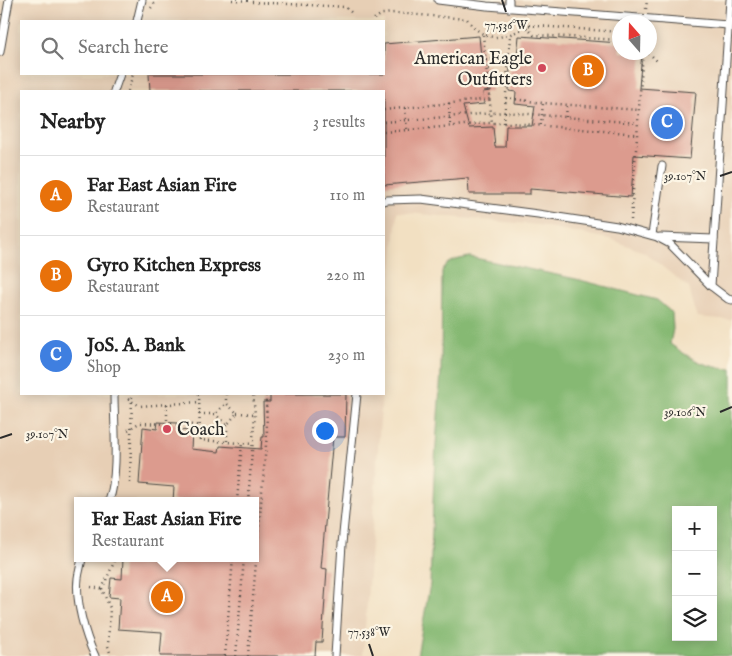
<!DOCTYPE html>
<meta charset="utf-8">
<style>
:root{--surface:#fff;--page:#f6f6f6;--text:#222;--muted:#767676;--line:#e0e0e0;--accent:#111827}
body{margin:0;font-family:"IM FELL English",serif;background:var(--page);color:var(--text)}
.controls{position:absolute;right:15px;bottom:15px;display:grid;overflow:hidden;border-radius:0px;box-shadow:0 2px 12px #0003}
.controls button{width:45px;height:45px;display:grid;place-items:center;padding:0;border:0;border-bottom:1px solid var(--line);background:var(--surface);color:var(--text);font:25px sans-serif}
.compass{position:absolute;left:612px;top:15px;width:45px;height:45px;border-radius:50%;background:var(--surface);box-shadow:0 2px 12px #0003;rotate:340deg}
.you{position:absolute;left:324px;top:430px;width:18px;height:18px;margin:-12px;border:4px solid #fff;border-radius:50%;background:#1a73e8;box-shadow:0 0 0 8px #1a73e833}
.badge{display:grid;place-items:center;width:32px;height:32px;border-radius:50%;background:var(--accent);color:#fff;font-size:16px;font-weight:700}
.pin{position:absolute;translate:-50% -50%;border:2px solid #fff;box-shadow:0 1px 5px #0006}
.popup{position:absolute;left:74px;top:497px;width:185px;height:65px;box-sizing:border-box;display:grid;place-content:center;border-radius:0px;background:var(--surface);filter:drop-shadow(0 1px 4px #0005);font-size:16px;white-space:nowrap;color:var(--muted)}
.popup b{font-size:19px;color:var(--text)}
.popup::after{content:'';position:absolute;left:50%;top:100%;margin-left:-10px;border:10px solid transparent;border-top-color:var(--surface)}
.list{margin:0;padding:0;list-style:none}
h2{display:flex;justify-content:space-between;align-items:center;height:65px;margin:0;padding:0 20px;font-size:21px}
h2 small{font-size:16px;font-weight:400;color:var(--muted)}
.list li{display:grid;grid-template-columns:32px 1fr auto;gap:15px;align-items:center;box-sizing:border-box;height:80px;padding:0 20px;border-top:1px solid var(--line)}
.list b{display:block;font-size:19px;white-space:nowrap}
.list p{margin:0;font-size:16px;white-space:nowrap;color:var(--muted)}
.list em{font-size:16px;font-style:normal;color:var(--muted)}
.icon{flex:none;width:28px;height:28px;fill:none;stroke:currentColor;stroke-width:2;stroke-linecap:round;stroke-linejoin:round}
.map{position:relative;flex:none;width:732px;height:656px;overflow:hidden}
.search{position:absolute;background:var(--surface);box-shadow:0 2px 12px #0003;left:20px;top:20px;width:365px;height:55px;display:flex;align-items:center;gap:12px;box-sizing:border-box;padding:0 18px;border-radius:0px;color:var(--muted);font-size:19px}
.panel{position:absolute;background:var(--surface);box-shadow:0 2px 12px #0003;left:20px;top:90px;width:365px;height:305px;border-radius:0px}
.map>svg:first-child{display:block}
</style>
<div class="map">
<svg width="732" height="656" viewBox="0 0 732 656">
<rect width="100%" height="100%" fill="#fcf5e5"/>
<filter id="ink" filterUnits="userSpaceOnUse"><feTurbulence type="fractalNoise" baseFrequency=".02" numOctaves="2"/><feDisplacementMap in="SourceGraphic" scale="10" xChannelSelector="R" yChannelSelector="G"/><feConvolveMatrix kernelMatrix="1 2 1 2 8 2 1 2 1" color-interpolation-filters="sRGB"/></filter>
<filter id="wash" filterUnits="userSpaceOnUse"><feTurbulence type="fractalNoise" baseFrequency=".0096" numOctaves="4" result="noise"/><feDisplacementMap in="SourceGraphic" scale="20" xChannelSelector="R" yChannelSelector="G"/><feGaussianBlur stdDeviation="1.12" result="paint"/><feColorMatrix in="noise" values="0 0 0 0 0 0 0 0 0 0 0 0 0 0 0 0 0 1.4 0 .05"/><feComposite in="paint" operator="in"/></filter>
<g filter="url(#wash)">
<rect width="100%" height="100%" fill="#f2e0c2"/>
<path fill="#e7cfb5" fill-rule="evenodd" d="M0 0H732V320L697 317 689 288 644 252 610 239 538 225 397 212 384 364V91H21V394H382L363 656H0ZM21 21H384V74H21ZM620 22H650V52H620ZM78 501H256V558H78Z"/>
<path fill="#86b973" stroke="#58724f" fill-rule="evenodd" d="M470 257 576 279 657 300 672 313 673 329 670 344C691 359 706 368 732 369V656H417L430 584 434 475 441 372 442 271C448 260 459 259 470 257ZM676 510H713V637H676Z"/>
<g id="blocks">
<g fill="#dc9b8e">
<path d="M479 36 482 67 489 66 491 91 483 92 484 104 463 106 469 128 493 127 495 147H505L506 126H532L535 106 515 104 516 92 509 91 510 66 516 67 519 36 620 43V52H642L639 88 696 92 690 159 634 155 631 197 530 189V194H469L468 178 384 185V91H150L149 74H384V44Z"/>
<path d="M270 394H346L345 437H333L321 568 327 569 322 642H316L315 656H160L162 632 118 629 120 598 109 597 111 578 122 579 123 558H256L257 501H173L174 487 139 484 143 427 157 429 158 422 177 423V430L192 431 191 449 219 452 220 446 261 449 262 437H264L263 402H270Z"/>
</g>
</g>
</g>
<g filter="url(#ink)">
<use href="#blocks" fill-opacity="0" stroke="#494642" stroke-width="1"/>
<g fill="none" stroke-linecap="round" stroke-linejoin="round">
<defs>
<g id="lane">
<path d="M438 0 487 6 728 25"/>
<path d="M730 0 711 286 728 299 732 300"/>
<path d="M509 8V0"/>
<path d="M137 21 142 0"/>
<path d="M0 52 9 0"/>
<path d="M114 91 120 74"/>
<path d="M384 201 387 200 421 199 538 214 617 226 657 237 670 244 711 286"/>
<path d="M652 235 662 166"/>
<path d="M660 237 714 239"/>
<path d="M109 501C119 475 114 423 114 394"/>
<path d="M82 558C81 565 79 571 78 578 75 600 85 636 95 656"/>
<path d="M335 656 342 544 357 394"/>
</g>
</defs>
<use href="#lane" stroke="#494642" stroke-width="9"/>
<g stroke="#494642" stroke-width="2.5" stroke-dasharray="1 4" stroke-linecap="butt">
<path d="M232 0 252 1"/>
<path d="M252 2 345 7 353 14"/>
<path d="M151 8 157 0"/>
<path d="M646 9 647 0"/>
<path d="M374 19 382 14 395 13 467 19C482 40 498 41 520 30L523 22"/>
<path d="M523 24 534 35 620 40"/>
<path d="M524 25 620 32"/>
<path d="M483 35 492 123"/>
<path d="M643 53 650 54 659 63"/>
<path d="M486 60 508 58"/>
<path d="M488 81H506"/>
<path d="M128 91 133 74"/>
<path d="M506 98 543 103 639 110"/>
<path d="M449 103 450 126"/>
<path d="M405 108 407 130"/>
<path d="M384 110 490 99"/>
<path d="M566 117 567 105"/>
<path d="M384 122 505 112 638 123"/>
<path d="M504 123 510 36"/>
<path d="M541 125 543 103"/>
<path d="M384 132 488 123H512L638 134"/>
<path d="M631 220 643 52"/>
<path d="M199 394 200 440 252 444"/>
<path d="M226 394V403"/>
<path d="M128 399 140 406 199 402"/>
<path d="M167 404V424"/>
<path d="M237 413 255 414"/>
<path d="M199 414H215L227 425 237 413 226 403 215 414"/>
<path d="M227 425V442"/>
<path d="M128 430 139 423 200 425"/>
<path d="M130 483 132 394"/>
<path d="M237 501 242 443"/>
<path d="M248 501 255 414 253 394"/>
<path d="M91 587 102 589 110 608 108 646 111 656"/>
<path d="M102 589 116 558"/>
<path d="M225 656 233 558"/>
<path d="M236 656 244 558"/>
<path d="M248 656 267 433 266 394"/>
</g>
<use href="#lane" stroke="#fff" stroke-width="7"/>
</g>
</g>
<path fill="none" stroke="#2b2b2b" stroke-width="2" d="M502 0 506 12M720 176 732 172M720 412 732 407M0 438 12 434M369 644 373 656"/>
<g fill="#d1495b" stroke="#fcf5e5" stroke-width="2">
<circle cx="542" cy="68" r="5"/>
<circle cx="167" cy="429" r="5"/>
</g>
<g text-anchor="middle" stroke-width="4.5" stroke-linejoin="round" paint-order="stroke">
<g font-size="18" fill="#2b2b2b" stroke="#fcf5e5" text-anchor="end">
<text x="532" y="64">American Eagle<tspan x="532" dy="21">Outfitters</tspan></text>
<text x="177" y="435" text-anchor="start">Coach</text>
</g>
</g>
<g font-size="12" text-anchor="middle" fill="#2b2b2b" stroke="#fcf5e5" stroke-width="4.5" stroke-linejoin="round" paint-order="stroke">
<text x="506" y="29">77.536°W</text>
<text x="685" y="180">39.107°N</text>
<text x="685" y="416">39.106°N</text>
<text x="47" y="438">39.107°N</text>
<text x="369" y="636">77.538°W</text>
</g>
</svg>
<div class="controls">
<button>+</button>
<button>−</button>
<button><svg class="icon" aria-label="layers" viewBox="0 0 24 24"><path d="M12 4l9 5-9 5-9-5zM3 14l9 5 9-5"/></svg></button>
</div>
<svg class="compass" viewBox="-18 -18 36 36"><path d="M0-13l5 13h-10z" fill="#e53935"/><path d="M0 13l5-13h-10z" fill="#767676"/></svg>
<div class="you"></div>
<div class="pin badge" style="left:167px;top:597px;background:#e8710a">A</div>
<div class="popup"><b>Far East Asian Fire</b>Restaurant</div>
<div class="pin badge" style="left:588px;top:71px;background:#e8710a">B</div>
<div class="pin badge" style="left:667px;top:123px;background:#3f7fe0">C</div>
<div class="search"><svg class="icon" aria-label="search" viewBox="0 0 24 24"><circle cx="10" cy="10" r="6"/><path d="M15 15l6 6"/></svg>Search here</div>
<section class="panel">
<h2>Nearby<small>3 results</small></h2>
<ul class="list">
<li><span class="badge" style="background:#e8710a">A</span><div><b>Far East Asian Fire</b><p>Restaurant</p></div><em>110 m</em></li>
<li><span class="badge" style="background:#e8710a">B</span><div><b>Gyro Kitchen Express</b><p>Restaurant</p></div><em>220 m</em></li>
<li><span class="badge" style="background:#3f7fe0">C</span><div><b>JoS. A. Bank</b><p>Shop</p></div><em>230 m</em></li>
</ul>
</section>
</div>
